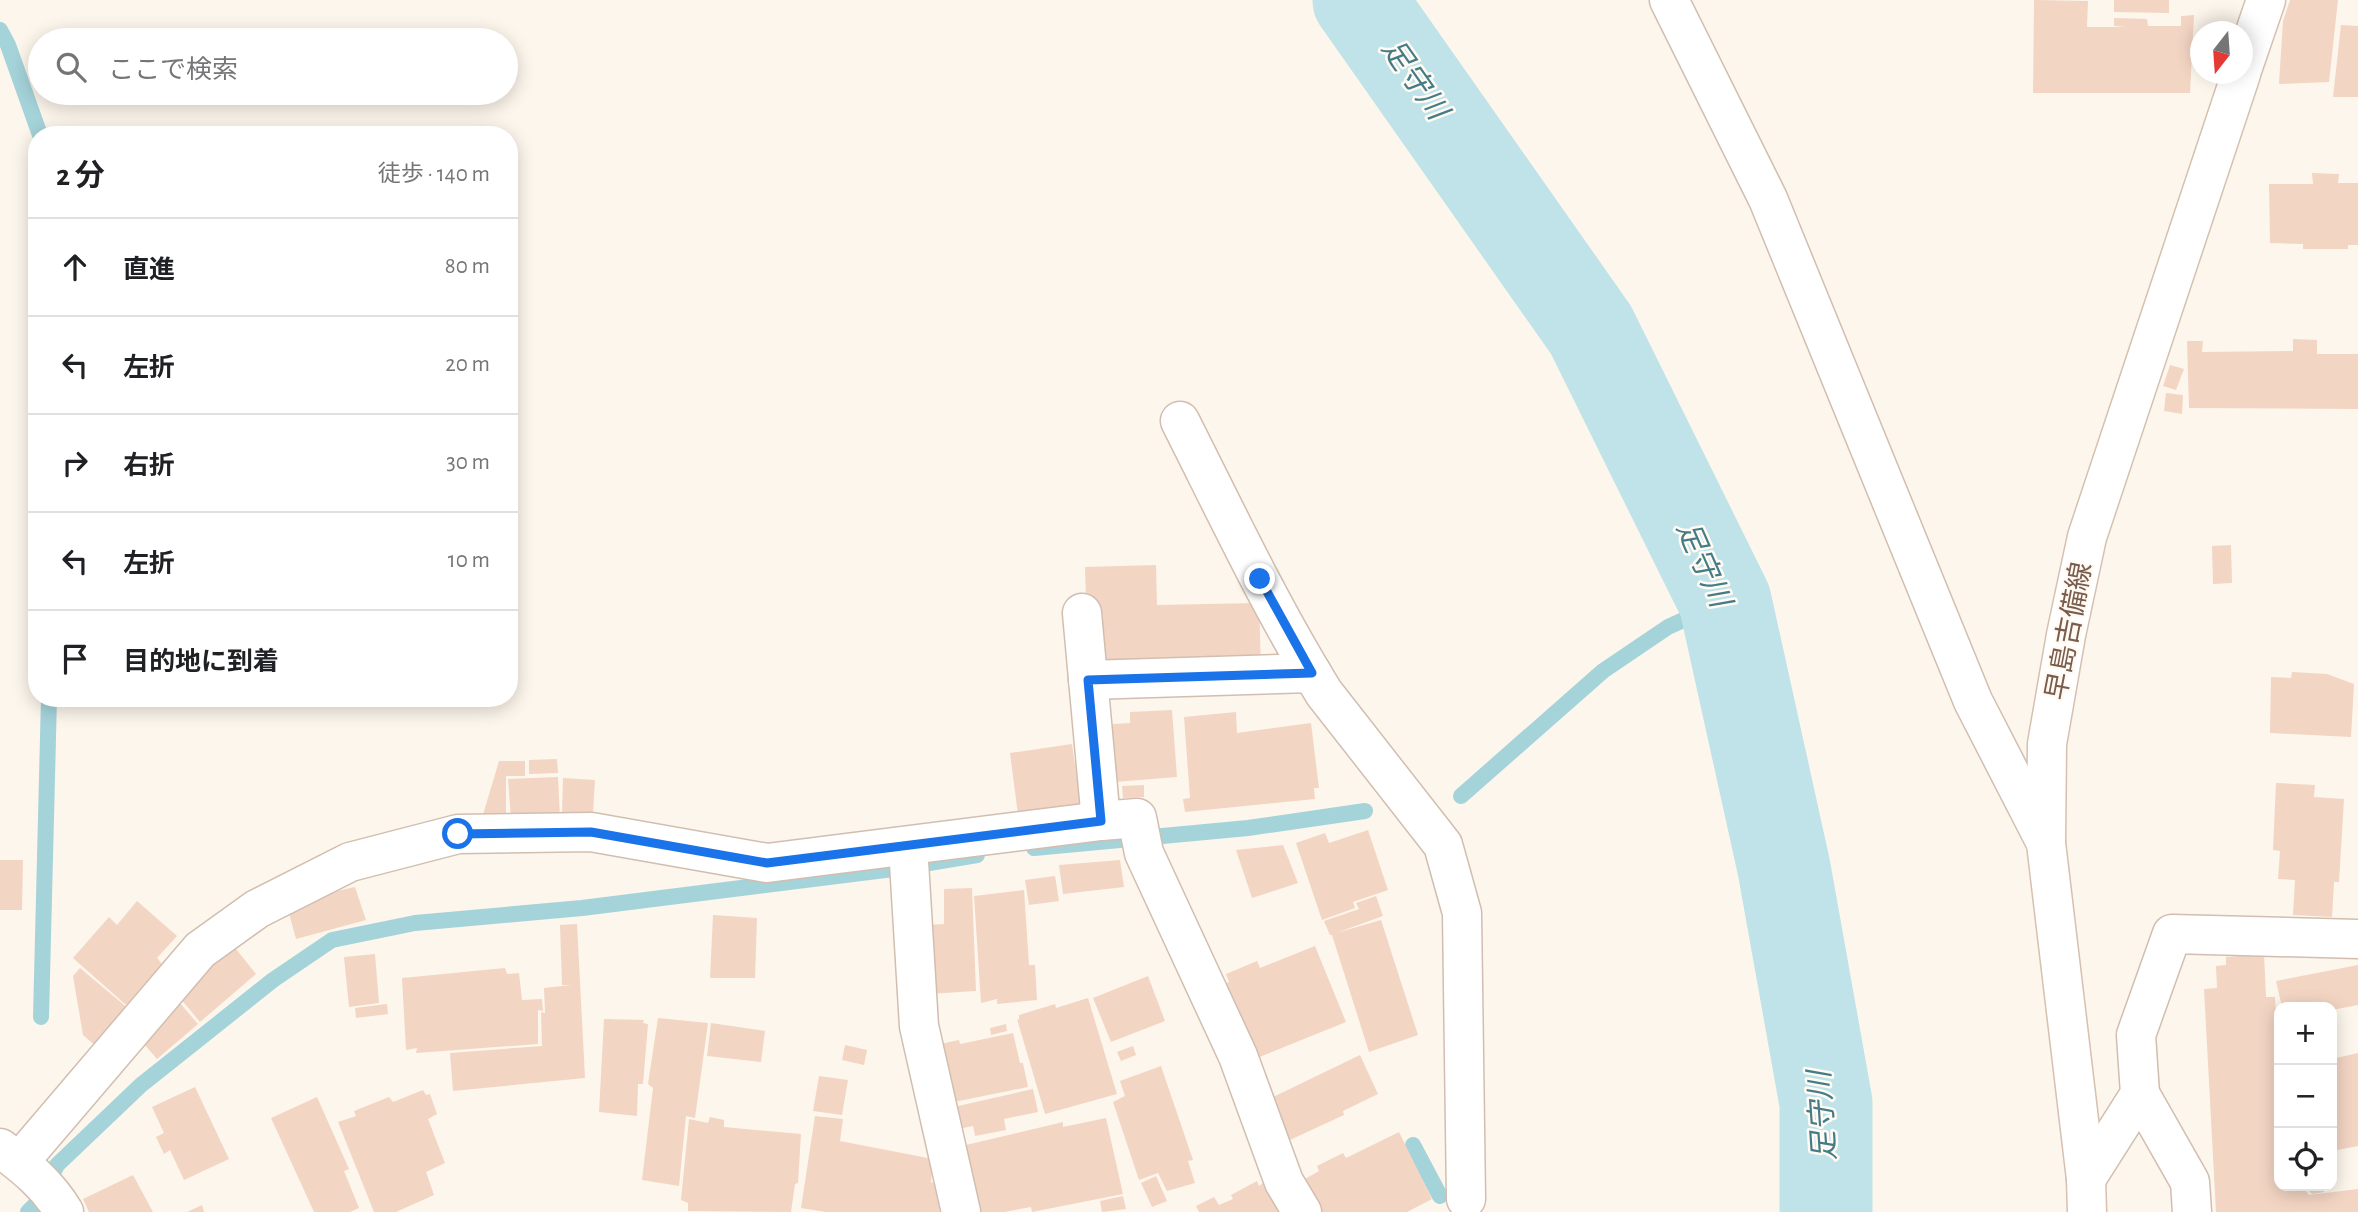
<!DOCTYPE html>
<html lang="ja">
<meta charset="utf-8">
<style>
:root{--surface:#fff;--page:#f2f2f2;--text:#202124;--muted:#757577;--line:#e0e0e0}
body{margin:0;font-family:"Alegreya Sans","Noto Sans JP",sans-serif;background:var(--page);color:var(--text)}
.controls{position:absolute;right:21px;bottom:21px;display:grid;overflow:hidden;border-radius:14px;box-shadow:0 4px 18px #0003}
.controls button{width:63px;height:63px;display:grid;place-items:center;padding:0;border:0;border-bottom:2px solid var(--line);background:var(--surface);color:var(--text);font:35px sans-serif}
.compass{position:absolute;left:2190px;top:21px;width:63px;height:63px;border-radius:50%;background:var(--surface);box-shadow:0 4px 18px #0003;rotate:197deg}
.stop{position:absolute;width:21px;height:21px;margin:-16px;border:5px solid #1a73e8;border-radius:50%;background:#fff}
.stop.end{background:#1a73e8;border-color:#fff;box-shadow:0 2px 7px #0008}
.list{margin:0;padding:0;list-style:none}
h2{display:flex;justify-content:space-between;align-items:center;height:91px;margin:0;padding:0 28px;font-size:30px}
h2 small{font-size:23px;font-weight:400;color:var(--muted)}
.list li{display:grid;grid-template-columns:46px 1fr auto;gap:21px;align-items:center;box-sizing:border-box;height:98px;padding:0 28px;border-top:2px solid var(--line)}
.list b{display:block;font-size:26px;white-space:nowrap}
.list em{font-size:23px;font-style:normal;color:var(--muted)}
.icon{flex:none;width:38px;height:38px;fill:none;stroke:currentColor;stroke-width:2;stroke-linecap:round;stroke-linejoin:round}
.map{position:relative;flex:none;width:2358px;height:1212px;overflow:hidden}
.search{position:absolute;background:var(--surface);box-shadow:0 4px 18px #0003;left:28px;top:28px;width:490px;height:77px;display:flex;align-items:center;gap:18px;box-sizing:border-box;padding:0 24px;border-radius:38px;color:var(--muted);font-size:26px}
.panel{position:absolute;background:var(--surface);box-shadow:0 4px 18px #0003;left:28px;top:126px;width:490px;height:581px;border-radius:28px}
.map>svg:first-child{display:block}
</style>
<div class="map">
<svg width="2358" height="1212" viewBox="0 0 2358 1212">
<rect width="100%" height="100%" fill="#fdf6ec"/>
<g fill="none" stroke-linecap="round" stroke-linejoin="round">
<g stroke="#a5d3da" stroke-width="16">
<path d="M0 30 8 45 40 135"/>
<path d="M1461 796 1603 671 1668 627 1725 601"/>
<path d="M1034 848 1248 828 1365 811"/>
<path d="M41 1017 49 698"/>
<path d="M1413 1145 1440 1196"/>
<path d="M28 1212 38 1202 57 1165 141 1085 273 980 332 940 415 923 582 908 893 869 977 855"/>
</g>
<path stroke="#bfe3e8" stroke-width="93" d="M1359 0 1591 330 1725 601 1784 868 1826 1103V1212"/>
</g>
<g fill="#f3d5c3">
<path d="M2034 0 2088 1 2087 27H2126L2114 26V18L2147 19 2148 26H2181V16L2194 15 2190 93H2033Z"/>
<path d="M2114 0H2169V13L2114 12Z"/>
<path d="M2290 0H2338L2329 82 2279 84 2283 21Z"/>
<path d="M2341 25 2358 26V97H2333Z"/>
<path d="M2312 173 2339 174 2338 183H2358V245H2348V249H2303V244L2270 243 2269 184H2313Z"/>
<path d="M2293 339 2317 340V354H2358V409L2189 408 2187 341H2203L2202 352 2293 351Z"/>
<path d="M2170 365 2184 369 2176 390 2163 386Z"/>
<path d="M2166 393 2183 395 2182 414 2164 411Z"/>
<path d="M2231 545 2232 583 2213 584 2212 546Z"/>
<path d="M1156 565 1157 605 1259 603 1261 668 1088 673 1085 567Z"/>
<path d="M2292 672 2327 674 2354 684 2351 737 2270 733 2271 677 2291 678Z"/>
<path d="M1172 710 1177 777 1102 783 1098 725 1130 723V712Z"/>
<path d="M1236 712 1237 733 1311 723 1319 788H1314L1315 799 1185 812 1183 799 1190 798 1184 717Z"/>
<path d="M1072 744 1081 807 1018 815 1010 753Z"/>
<path d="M557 759 558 773 529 774V760Z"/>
<path d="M499 761H525V776H506V817L482 818Z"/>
<path d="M558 777 560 818 511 819 508 779Z"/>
<path d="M563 778 595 780 593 813 562 812Z"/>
<path d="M2276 783 2315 785 2314 797 2344 799 2339 882H2334L2332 917 2293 915 2295 880 2278 879 2280 851 2273 850Z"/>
<path d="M1144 785V797L1123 798 1122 786Z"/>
<path d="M1368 830 1388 890 1353 902 1355 908 1322 920 1296 843 1325 833 1329 843Z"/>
<path d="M1283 845 1298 883 1252 898 1236 850Z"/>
<path d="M0 860H23L22 910H0Z"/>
<path d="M1120 860 1124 887 1063 894 1059 865Z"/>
<path d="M1055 876 1059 901 1029 905 1025 880Z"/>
<path d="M355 887 366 920 296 939 286 902Z"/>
<path d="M972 888 976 991 928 994 925 925 944 924V889Z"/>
<path d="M1024 890 1029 965H1035L1037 1000 997 1004V999L981 1003 974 896Z"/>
<path d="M1376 896 1383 916 1336 933 1381 920 1418 1035 1369 1052 1332 935H1330L1324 921 1359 909 1356 903Z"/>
<path d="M137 901 177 936 157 958 162 964 126 1005 73 958 109 917 117 925Z"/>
<path d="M713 915 757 918 755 978H710Z"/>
<path d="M577 924 585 1078 453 1091 450 1053 542 1046 541 1012 545 1013 544 988 572 985H562L560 925Z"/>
<path d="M232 944 256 974 200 1022 175 992Z"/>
<path d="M1315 946 1346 1022 1252 1060 1222 985 1229 982 1226 974 1257 961 1260 968Z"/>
<path d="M375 954 379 1003 349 1007 344 957Z"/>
<path d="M2264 954 2266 997H2275L2279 1082V1186H2302L2309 1195 2358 1189V1212H2216L2204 989 2217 988 2216 966 2226 965V957Z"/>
<path d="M2358 965V1005L2332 1010V1007H2282L2276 981Z"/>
<path d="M80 968 130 1010 98 1048 83 1035 73 976Z"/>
<path d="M505 968 507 974 519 973 522 1000 542 999 543 1011 538 1010V1044L416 1053 417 1048 406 1050 402 978Z"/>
<path d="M1148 976 1165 1021 1111 1042 1093 998Z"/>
<path d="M173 995 198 1024 157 1059 138 1037Z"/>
<path d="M1088 998 1117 1094 1045 1114 1017 1019 1019 1020V1015L1055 1004 1056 1008Z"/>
<path d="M387 1004 388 1014 356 1018 355 1008Z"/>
<path d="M658 1018 708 1023 695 1118 686 1116 679 1186 642 1180 653 1088 648 1084Z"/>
<path d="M604 1019 644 1020 643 1023 648 1024 643 1084H638L637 1116 599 1112Z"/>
<path d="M711 1023 765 1031 761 1062 707 1056Z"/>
<path d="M1006 1024 1007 1031 991 1035 990 1028Z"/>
<path d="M1013 1033 1020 1063H1023L1028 1087 949 1103 936 1045 959 1040 960 1044Z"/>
<path d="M845 1045 867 1050 864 1065 842 1060Z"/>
<path d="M1133 1046 1136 1055 1121 1061 1117 1052Z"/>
<path d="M2358 1053V1146L2332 1151V1059Z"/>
<path d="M1360 1055 1378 1094 1343 1111 1344 1115 1290 1140 1271 1098Z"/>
<path d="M1161 1066 1193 1160 1188 1161 1195 1183 1167 1191 1158 1173 1139 1180 1113 1102 1125 1096 1120 1081Z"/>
<path d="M819 1076 848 1080 842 1115 813 1111Z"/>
<path d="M195 1087 229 1159 184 1180 170 1150 164 1154 156 1137 164 1133 152 1107Z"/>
<path d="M1033 1089 1038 1112 1004 1119 1006 1130 975 1136 973 1126 954 1130 949 1108Z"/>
<path d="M423 1090 426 1095 430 1094 437 1114 428 1119 445 1163 426 1172 434 1195 396 1212H374L338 1122 356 1116 354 1111 389 1097 393 1102Z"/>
<path d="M317 1097 349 1169 344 1171 359 1208 350 1212H314L271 1118Z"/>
<path d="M815 1116 843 1119 840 1141 933 1159 931 1182 934 1183 940 1212H826L801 1208Z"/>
<path d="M710 1117 724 1120V1127L801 1134 798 1183 795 1184 791 1212 688 1211V1203L681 1200 689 1119 708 1123Z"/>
<path d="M1106 1118 1123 1194 1032 1212 1031 1207 1004 1212H980L966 1145 1063 1122V1127Z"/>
<path d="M1399 1132 1432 1199 1407 1212H1319L1303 1180 1319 1171 1317 1166 1343 1153 1346 1158Z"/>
<path d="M133 1175 153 1212H89L83 1199Z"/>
<path d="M1156 1176 1167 1201 1152 1207 1141 1183Z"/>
<path d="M1257 1181 1259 1186 1263 1183 1279 1212H1199L1196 1206 1214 1197 1219 1205 1233 1199 1231 1195Z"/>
<path d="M2306 1186H2323L2324 1192 2312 1194Z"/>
<path d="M1123 1196 1126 1209 1102 1212 1100 1201Z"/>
<path d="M202 1205 204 1212H187Z"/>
</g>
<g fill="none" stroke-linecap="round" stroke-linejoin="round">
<defs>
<g id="street">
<path d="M1669 0 1768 199 1973 701 2046 843"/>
<path d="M1180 421C1226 512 1270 606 1324 693L1443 845 1462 913 1466 1199"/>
<path d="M1082 613 1101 821 1137 818 1144 853 1238 1056 1284 1182 1302 1212"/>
<path d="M1088 680 1312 673"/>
<path d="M908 846 919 1026 961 1212"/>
<path d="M2140 1094 2190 1182 2192 1212"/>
<path d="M0 1148C25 1166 48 1185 64 1212"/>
<path d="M20 1161 200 950 257 909 350 862 458 834 591 832 767 863 1101 821"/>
<path d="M2086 1179 2140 1094 2136 1035 2172 934 2358 939"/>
</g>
<g id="secondary">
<path d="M2242 70 2266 0"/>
<path d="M2087 1212 2086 1179 2046 843 2047 744 2066 635 2087 537 2241 74"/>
</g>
</defs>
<use href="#street" stroke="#d1beb0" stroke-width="41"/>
<use href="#secondary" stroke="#d6c0b0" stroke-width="41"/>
<use href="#street" stroke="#fff" stroke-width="38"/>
<use href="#secondary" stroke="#fff" stroke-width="38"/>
</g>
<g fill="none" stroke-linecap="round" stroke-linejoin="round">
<path stroke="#1a73e8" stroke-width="9" d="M458 834 591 832 767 863 1101 821 1088 680 1312 673 1260 579"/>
</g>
<g text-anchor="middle" stroke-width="5" stroke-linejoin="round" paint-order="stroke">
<g font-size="28" fill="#7a5c4d" stroke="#fffaf3">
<text transform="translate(2068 631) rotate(-79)" y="10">早島吉備線</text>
</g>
<g font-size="30" font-style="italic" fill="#437c86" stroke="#fffaf3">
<text transform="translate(1415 79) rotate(55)" y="10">足守川</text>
<text transform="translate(1704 564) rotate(66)" y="10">足守川</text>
<text transform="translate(1822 1116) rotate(-94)" y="10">足守川</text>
</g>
</g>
</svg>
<div class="controls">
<button>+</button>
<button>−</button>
<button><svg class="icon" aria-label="locate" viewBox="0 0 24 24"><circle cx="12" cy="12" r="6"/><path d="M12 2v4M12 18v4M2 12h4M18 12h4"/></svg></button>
</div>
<svg class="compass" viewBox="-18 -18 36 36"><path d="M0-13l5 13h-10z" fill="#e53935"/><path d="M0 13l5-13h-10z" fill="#757577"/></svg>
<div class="stop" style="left:458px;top:834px"></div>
<div class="stop end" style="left:1260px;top:579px"></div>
<div class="search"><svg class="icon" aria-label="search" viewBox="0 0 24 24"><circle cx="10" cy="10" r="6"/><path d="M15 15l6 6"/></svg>ここで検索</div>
<section class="panel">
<h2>2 分<small>徒歩 · 140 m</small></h2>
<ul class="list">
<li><svg class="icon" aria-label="ahead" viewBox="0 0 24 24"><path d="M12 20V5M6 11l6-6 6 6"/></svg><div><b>直進</b></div><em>80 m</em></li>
<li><svg class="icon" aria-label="left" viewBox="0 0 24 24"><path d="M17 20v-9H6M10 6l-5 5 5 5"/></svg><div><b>左折</b></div><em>20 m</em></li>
<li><svg class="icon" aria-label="right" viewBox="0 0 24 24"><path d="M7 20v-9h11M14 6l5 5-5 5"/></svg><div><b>右折</b></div><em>30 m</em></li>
<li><svg class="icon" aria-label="left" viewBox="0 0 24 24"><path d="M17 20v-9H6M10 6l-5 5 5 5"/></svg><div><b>左折</b></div><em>10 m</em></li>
<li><svg class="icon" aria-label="arrive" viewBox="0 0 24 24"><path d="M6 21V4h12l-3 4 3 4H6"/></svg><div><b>目的地に到着</b></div></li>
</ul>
</section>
</div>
